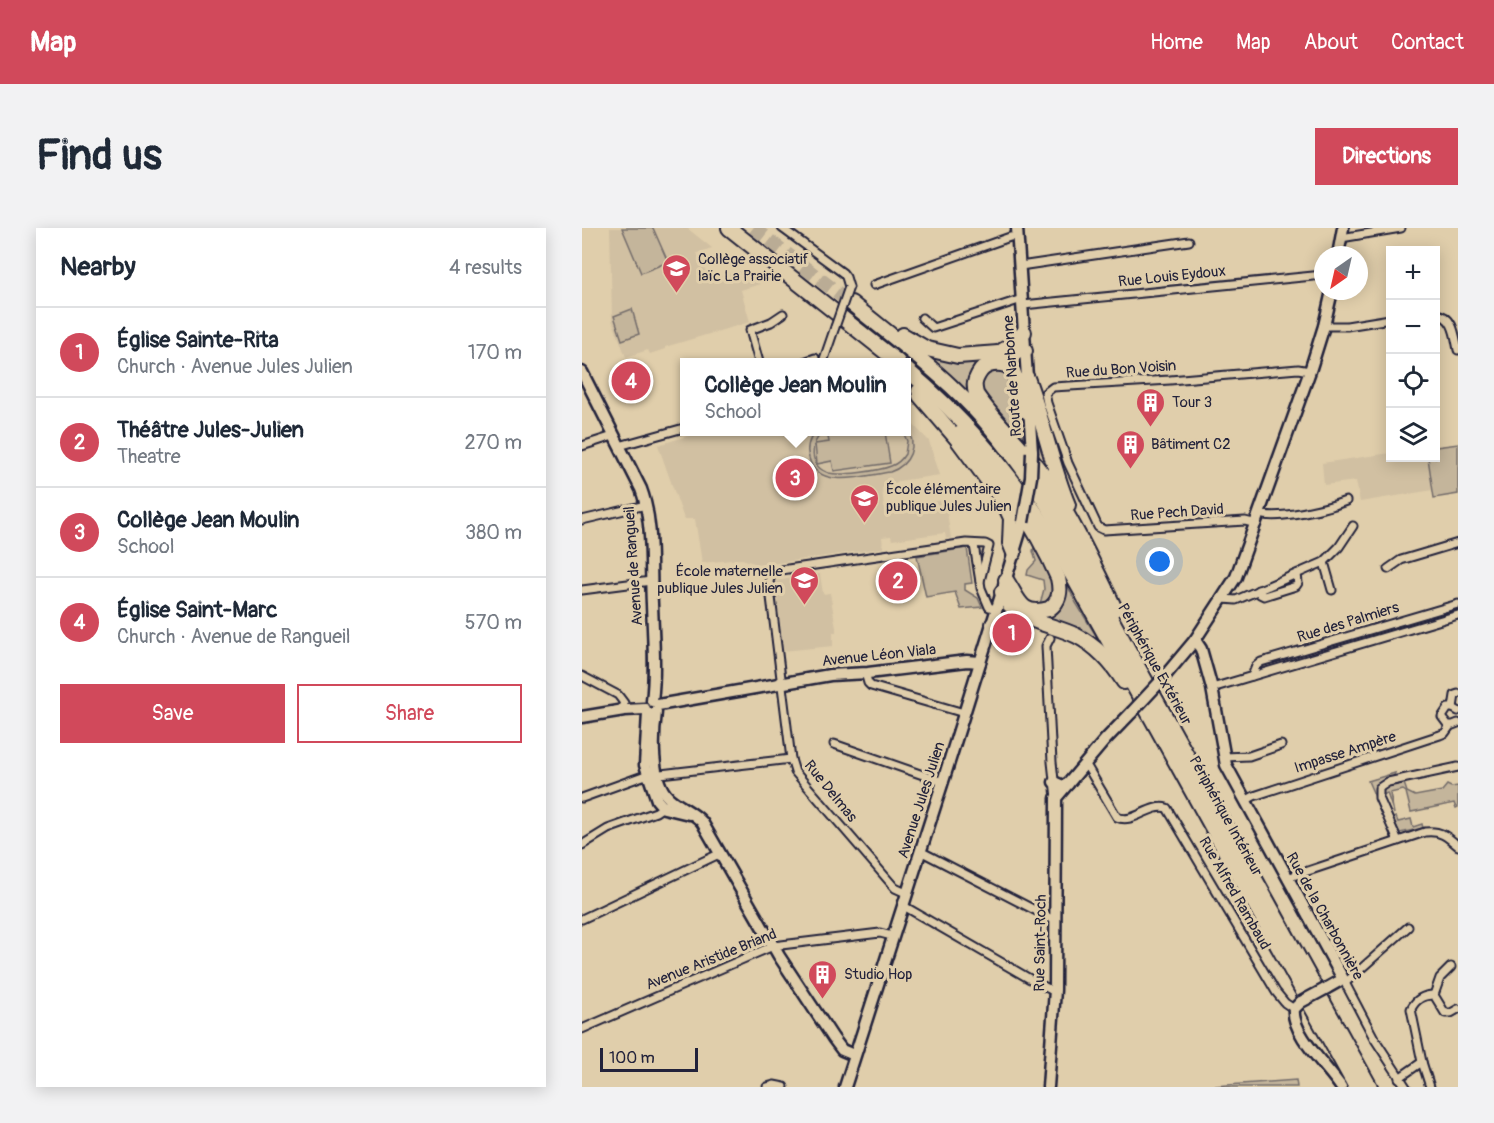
<!DOCTYPE html>
<meta charset="utf-8">
<style>
:root{--surface:#fff;--page:#f2f2f3;--text:#1f2937;--muted:#747a83;--line:#e0e1e3;--accent:#d1495b}
body{margin:0;font-family:Pangolin,sans-serif;background:var(--page);color:var(--text)}
.controls{position:absolute;right:18px;top:18px;display:grid;overflow:hidden;border-radius:0px;box-shadow:0 3px 15px #0003}
.controls button{width:54px;height:54px;display:grid;place-items:center;padding:0;border:0;border-bottom:2px solid var(--line);background:var(--surface);color:var(--text);font:30px sans-serif}
.compass{position:absolute;left:732px;top:18px;width:54px;height:54px;border-radius:50%;background:var(--surface);box-shadow:0 3px 15px #0003;rotate:214deg}
.scale{position:absolute;left:18px;bottom:15px;width:98px;box-sizing:border-box;padding-left:6px;border:3px solid #22223b;border-top:0;font-size:16px;line-height:21px;white-space:nowrap;color:#22223b;-webkit-text-stroke:4px #e0ceab;paint-order:stroke}
.you{position:absolute;left:578px;top:334px;width:21px;height:21px;margin:-15px;border:4px solid #fff;border-radius:50%;background:#1a73e8;box-shadow:0 0 0 9px #1a73e833}
.badge{display:grid;place-items:center;width:39px;height:39px;border-radius:50%;background:var(--accent);color:#fff;font-size:20px;font-weight:700}
.pin{position:absolute;translate:-50% -50%;border:3px solid #fff;box-shadow:0 2px 6px #0006}
.popup{position:absolute;left:98px;top:130px;width:231px;height:78px;box-sizing:border-box;display:grid;place-content:center;border-radius:0px;background:var(--surface);filter:drop-shadow(0 2px 4px #0005);font-size:20px;white-space:nowrap;color:var(--muted)}
.popup b{font-size:22px;color:var(--text)}
.popup::after{content:'';position:absolute;left:50%;top:100%;margin-left:-12px;border:12px solid transparent;border-top-color:var(--surface)}
.list{margin:0;padding:0;list-style:none}
h2{display:flex;justify-content:space-between;align-items:center;height:78px;margin:0;padding:0 24px;font-size:26px}
h2 small{font-size:20px;font-weight:400;color:var(--muted)}
.list li{display:grid;grid-template-columns:39px 1fr auto;gap:18px;align-items:center;box-sizing:border-box;height:90px;padding:0 24px;border-top:2px solid var(--line)}
.list b{display:block;font-size:22px;white-space:nowrap}
.list p{margin:0;font-size:20px;white-space:nowrap;color:var(--muted)}
.list em{font-size:20px;font-style:normal;color:var(--muted)}
.actions{display:flex;gap:12px;padding:18px 24px}
.actions a{flex:1;padding:14px 0;border:2px solid var(--accent);border-radius:0px;text-align:center;font-size:21px;color:var(--accent)}
.actions .main{background:var(--accent);color:#fff}
.icon{flex:none;width:33px;height:33px;fill:none;stroke:currentColor;stroke-width:2;stroke-linecap:round;stroke-linejoin:round}
.map{position:relative;flex:none;width:876px;height:859px;overflow:hidden;border-radius:0px}
header{display:flex;align-items:center;gap:36px;box-sizing:border-box;height:84px;padding:0 30px;background:var(--accent);color:#fff}
header strong{font-size:28px}
nav{display:flex;gap:33px;margin-inline-start:auto;font-size:21px}
.intro{display:flex;align-items:center;justify-content:space-between;box-sizing:border-box;height:144px;padding:0 36px}
h1{margin:0;font-size:42px}
.button{padding:15px 27px;border-radius:0px;background:var(--accent);color:#fff;font-size:21px;font-weight:700}
main{display:flex;gap:36px;padding:0 36px}
aside{flex:1;background:var(--surface);border-radius:0px;box-shadow:0 3px 15px #0003}
.map>svg:first-child{display:block}
</style>
<header>
<strong>Map</strong>
<nav><a>Home</a><a>Map</a><a>About</a><a>Contact</a></nav>
</header>
<div class="intro"><h1>Find us</h1><a class="button">Directions</a></div>
<main>
<aside>
<h2>Nearby<small>4 results</small></h2>
<ul class="list">
<li><span class="badge">1</span><div><b>Église Sainte-Rita</b><p>Church · Avenue Jules Julien</p></div><em>170 m</em></li>
<li><span class="badge">2</span><div><b>Théâtre Jules-Julien</b><p>Theatre</p></div><em>270 m</em></li>
<li><span class="badge">3</span><div><b>Collège Jean Moulin</b><p>School</p></div><em>380 m</em></li>
<li><span class="badge">4</span><div><b>Église Saint-Marc</b><p>Church · Avenue de Rangueil</p></div><em>570 m</em></li>
</ul>
<div class="actions"><a class="main">Save</a><a>Share</a></div>
</aside>
<div class="map">
<svg width="876" height="859" viewBox="0 0 876 859">
<rect width="100%" height="100%" fill="#e0ceab"/>
<filter id="ink" filterUnits="userSpaceOnUse"><feTurbulence type="fractalNoise" baseFrequency=".0167" numOctaves="2"/><feDisplacementMap in="SourceGraphic" scale="12" xChannelSelector="R" yChannelSelector="G"/><feConvolveMatrix kernelMatrix="1 2 1 2 8 2 1 2 1" color-interpolation-filters="sRGB"/></filter>
<g filter="url(#ink)">
<g fill="#d1c0a2">
<path d="M28 0H105L130 20 115 25 127 50 160 43 178 56 159 62 168 94 83 119V121L68 126 66 122 44 129 30 92Z"/>
<path d="M324 189 347 213 358 247 316 253 309 259 300 260 302 279 363 272 369 310 364 311 363 305 310 312 309 308 300 309 301 320 189 336 178 337 160 331 120 335 113 291H102L76 217 119 204H324Z"/>
<path d="M808 225V230H846L851 262 778 274 774 253 742 257 740 235Z"/>
<path d="M238 346 241 366 248 365 254 400V404H251V418L201 423 193 353Z"/>
</g>
<g fill="#c4b59b" stroke="#736c6b" stroke-width="1.5">
<path d="M40 0H71L86 34 59 45Z"/>
<path d="M50 81 57 106 40 112 32 88Z"/>
<path d="M336 122 433 127 434 137 406 134 393 172Z"/>
<path d="M419 141 429 147 441 207 440 213 399 163V152L406 143Z"/>
<path d="M324 199C337 217 328 237 308 244 285 247 235 263 227 230 224 220 227 211 233 204H241C227 216 227 239 247 245 259 248 297 243 309 238 315 236 320 231 323 226L325 213 321 204H324Z"/>
<path d="M245 204H303L308 235 252 243 250 233 235 236 233 216 247 214Z"/>
<path d="M876 216V266L852 270 846 230H854V219Z"/>
<path d="M453 316 472 357V370L459 379 458 376 462 361 461 352 445 347 446 342 454 333 451 323Z"/>
<path d="M385 320 390 355 383 356V362L396 370 400 379 379 381 373 364 344 369 335 328Z"/>
<path d="M477 340 494 375 524 424 457 388 466 386Z"/>
<path d="M813 545 811 550 795 557 793 569 786 553Z"/>
<path d="M822 555 825 564 833 568 860 563 865 557 869 559 876 558V579L874 580 872 575 829 584 824 564 821 562 808 565 812 586 805 565 801 567 800 565 804 559Z"/>
<path d="M814 589 816 594 829 591 831 599 840 596 841 600 818 605 810 590Z"/>
<path d="M714 852 715 859H618Z"/>
</g>
<g fill="none" stroke-linecap="round" stroke-linejoin="round">
<path stroke="#baac95" stroke-width="14" stroke-dasharray="14 7" stroke-linecap="butt" d="M171 0 269 75"/>
<defs>
<g id="street">
<path d="M200 0 261 45 264 49 267 59"/>
<path d="M759 10 819 0"/>
<path d="M438 38 607 13"/>
<path d="M292 57 428 9 436 8"/>
<path d="M441 77 741 47"/>
<path d="M854 86C872 88 873 108 876 122"/>
<path d="M340 90 351 100 440 71"/>
<path d="M742 98H765L808 91"/>
<path d="M177 134 168 102 189 94 201 86"/>
<path d="M222 134 233 130"/>
<path d="M241 134 253 99"/>
<path d="M0 218 31 208"/>
<path d="M37 218 102 200"/>
<path d="M678 286C696 292 746 280 764 273"/>
<path d="M0 292 64 277"/>
<path d="M675 296 663 293 522 302 516 299 486 235 465 175 463 165 471 159 588 152 716 141 728 143"/>
<path d="M392 317 399 360 407 379 414 381"/>
<path d="M742 334 750 362"/>
<path d="M806 341 819 332 876 315"/>
<path d="M0 362 69 353"/>
<path d="M676 362 678 366 682 368 714 358 716 355 715 346"/>
<path d="M641 371 654 372 742 334 757 319 771 298"/>
<path d="M468 410 464 418 470 534 474 570"/>
<path d="M286 445 284 448 286 455 289 458 382 485"/>
<path d="M0 448 36 467 42 475 38 483"/>
<path d="M670 448 674 438 679 434 876 376"/>
<path d="M630 460 876 387"/>
<path d="M871 480 873 467 876 466"/>
<path d="M876 483 871 480H866L860 489 866 497H871L876 495"/>
<path d="M252 516 361 554"/>
<path d="M642 529 667 528 699 517"/>
<path d="M503 535 535 589C551 597 568 575 585 580L694 764 703 775 712 781"/>
<path d="M0 570 61 548 209 531"/>
<path d="M663 573 672 568 858 507 863 505 868 498"/>
<path d="M816 613 797 570V560L806 554 876 539"/>
<path d="M0 617 26 601 74 584 84 577"/>
<path d="M338 623 474 693"/>
<path d="M705 650 843 604C858 602 865 608 876 618"/>
<path d="M324 665 313 660 213 544 209 531 187 353 190 346 199 342 384 315 403 316 407 318 398 353"/>
<path d="M320 677 448 751 469 762H473"/>
<path d="M0 691 139 625"/>
<path d="M761 751 792 810 824 859"/>
<path d="M763 755 826 699"/>
<path d="M852 767 858 750 869 739"/>
<path d="M0 801 191 718 298 705 310 708"/>
<path d="M840 834 848 859"/>
<path d="M817 850 840 834 829 781C834 771 841 767 852 767L863 785H869L876 781"/>
<path d="M185 859 192 857 202 859"/>
</g>
<g id="secondary">
<path d="M756 27 761 0"/>
<path d="M0 144 59 261C72 296 68 339 70 376 71 408 74 441 70 473"/>
<path d="M613 412 619 421 630 460 644 537 761 751 745 760"/>
<path d="M577 455 613 412 654 349 728 143 742 98 750 63"/>
<path d="M76 477 248 447 286 445 385 433 398 434"/>
<path d="M74 484C71 507 68 553 87 570 97 579 110 583 120 594L197 728 251 810 260 822 272 827"/>
<path d="M66 485 63 537 75 572 82 580 107 586"/>
<path d="M0 489 42 482 63 481"/>
<path d="M472 554 481 558 486 556"/>
<path d="M719 774 712 781C709 806 746 839 759 859"/>
<path d="M263 859 363 547 420 364"/>
<path d="M466 859 473 762 474 570 523 512 550 484"/>
</g>
<g id="primary">
<path d="M435 0 450 224"/>
<path d="M422 357 441 294"/>
</g>
<g id="highway">
<path d="M147 0 316 134"/>
<path d="M269 75C302 102 337 128 369 158 411 197 444 242 474 291L788 859"/>
<path d="M321 107 345 121 376 128 443 123"/>
<path d="M421 122 430 117 442 104"/>
<path d="M324 141C380 188 422 238 463 298L774 859"/>
<path d="M445 150C461 191 469 236 486 277"/>
<path d="M337 163 338 168 375 211 421 273 429 290 428 315 432 325"/>
<path d="M447 185C445 183 441 182 440 179 431 165 442 132 411 136 404 137 399 141 396 147 392 154 392 158 394 166 413 195 441 218 461 247 489 289 511 335 533 381"/>
<path d="M379 205C418 247 453 297 476 350 479 363 478 373 467 381 438 389 437 371 424 352"/>
<path d="M420 364C431 394 469 395 495 408 514 418 530 435 542 454"/>
<path d="M411 396C423 394 431 387 443 389"/>
</g>
</defs>
<use href="#street" stroke="#22223b" stroke-width="11"/>
<use href="#secondary" stroke="#22223b" stroke-width="15"/>
<use href="#primary" stroke="#22223b" stroke-width="15"/>
<use href="#highway" stroke="#22223b" stroke-width="18"/>
<use href="#street" stroke="#e0ceab" stroke-width="7"/>
<use href="#secondary" stroke="#e0ceab" stroke-width="10"/>
<use href="#primary" stroke="#e0ceab" stroke-width="10"/>
<use href="#highway" stroke="#e0ceab" stroke-width="14"/>
<defs>
<path id="street-bridge" d="M253 99 267 59"/>
<g id="secondary-bridge">
<path d="M550 484 577 455"/>
<path d="M719 774 745 760"/>
</g>
<path id="primary-bridge" d="M441 294 449 249 450 224"/>
</defs>
<use href="#street-bridge" stroke="#22223b" stroke-width="11" stroke-linecap="butt"/>
<use href="#secondary-bridge" stroke="#22223b" stroke-width="15" stroke-linecap="butt"/>
<use href="#primary-bridge" stroke="#22223b" stroke-width="15" stroke-linecap="butt"/>
<use href="#street-bridge" stroke="#e0ceab" stroke-width="7"/>
<use href="#secondary-bridge" stroke="#e0ceab" stroke-width="10"/>
<use href="#primary-bridge" stroke="#e0ceab" stroke-width="10"/>
</g>
</g>
<defs>
<symbol id="school-pin" viewBox="-11 -11 22 30"><path d="M0 17L-7.5 6A9.5 9.5 0 1 1 7.5 6Z" fill="#d1495b" stroke="#e0ceab"/><path d="M0-5L7-2L0 1L-7-2ZM-4 1L0 2.5L4 1V4Q0 6-4 4Z" fill="#fff"/></symbol>
<symbol id="building-pin" viewBox="-11 -11 22 30"><path d="M0 17L-7.5 6A9.5 9.5 0 1 1 7.5 6Z" fill="#d1495b" stroke="#e0ceab"/><path d="M-4-6H4V6H1V3H-1V6H-4ZM-2.5-4.3h1.7v1.8h-1.7ZM.8-4.3h1.7v1.8H.8ZM-2.5-1h1.7V.8h-1.7ZM.8-1h1.7V.8H.8Z" fill="#fff"/></symbol>
</defs>
<g fill-rule="evenodd">
<use href="#school-pin" x="78" y="24" width="33" height="45"/>
<use href="#building-pin" x="552" y="158" width="33" height="45"/>
<use href="#building-pin" x="532" y="200" width="33" height="45"/>
<use href="#school-pin" x="266" y="254" width="33" height="45"/>
<use href="#school-pin" x="206" y="336" width="33" height="45"/>
<use href="#building-pin" x="224" y="730" width="33" height="45"/>
</g>
<g text-anchor="middle" stroke-width="6" stroke-linejoin="round" paint-order="stroke">
<g font-size="15" fill="#22223b" stroke="#e0ceab" text-anchor="start">
<text x="116" y="36">Collège associatif<tspan x="116" dy="17">laïc La Prairie</tspan></text>
<text x="590" y="179">Tour 3</text>
<text x="569" y="221">Bâtiment C2</text>
<text x="304" y="266">École élémentaire<tspan x="304" dy="17">publique Jules Julien</tspan></text>
<text x="201" y="348" text-anchor="end">École maternelle<tspan x="201" dy="17">publique Jules Julien</tspan></text>
<text x="262" y="751">Studio Hop</text>
</g>
<g font-size="15" fill="#22223b" stroke="#e0ceab">
<text transform="translate(590 48) rotate(-6)" y="5">Rue Louis Eydoux</text>
<text transform="translate(539 141) rotate(-4)" y="5">Rue du Bon Voisin</text>
<text transform="translate(430 148) rotate(-94)" y="5">Route de Narbonne</text>
<text transform="translate(595 284) rotate(-4)" y="5">Rue Pech David</text>
<text transform="translate(51 338) rotate(-94)" y="5">Avenue de Rangueil</text>
<text transform="translate(766 394) rotate(-17)" y="5">Rue des Palmiers</text>
<text transform="translate(297 427) rotate(-6)" y="5">Avenue Léon Viala</text>
<text transform="translate(573 436) rotate(61)" y="5">Périphérique Extérieur</text>
<text transform="translate(763 524) rotate(-18)" y="5">Impasse Ampère</text>
<text transform="translate(249 563) rotate(51)" y="5">Rue Delmas</text>
<text transform="translate(339 572) rotate(-72)" y="5">Avenue Jules Julien</text>
<text transform="translate(644 588) rotate(61)" y="5">Périphérique Intérieur</text>
<text transform="translate(653 665) rotate(60)" y="5">Rue Alfred Rambaud</text>
<text transform="translate(743 688) rotate(61)" y="5">Rue de la Charbonnière</text>
<text transform="translate(458 715) rotate(-89)" y="5">Rue Saint-Roch</text>
<text transform="translate(129 731) rotate(-22)" y="5">Avenue Aristide Briand</text>
</g>
</g>
</svg>
<div class="controls">
<button>+</button>
<button>−</button>
<button><svg class="icon" aria-label="locate" viewBox="0 0 24 24"><circle cx="12" cy="12" r="6"/><path d="M12 2v4M12 18v4M2 12h4M18 12h4"/></svg></button>
<button><svg class="icon" aria-label="layers" viewBox="0 0 24 24"><path d="M12 4l9 5-9 5-9-5zM3 14l9 5 9-5"/></svg></button>
</div>
<svg class="compass" viewBox="-18 -18 36 36"><path d="M0-13l5 13h-10z" fill="#e53935"/><path d="M0 13l5-13h-10z" fill="#747a83"/></svg>
<div class="scale">100 m</div>
<div class="you"></div>
<div class="pin badge" style="left:430px;top:405px">1</div>
<div class="pin badge" style="left:316px;top:353px">2</div>
<div class="pin badge" style="left:213px;top:250px">3</div>
<div class="popup"><b>Collège Jean Moulin</b>School</div>
<div class="pin badge" style="left:49px;top:153px">4</div>
</div>
</main>
